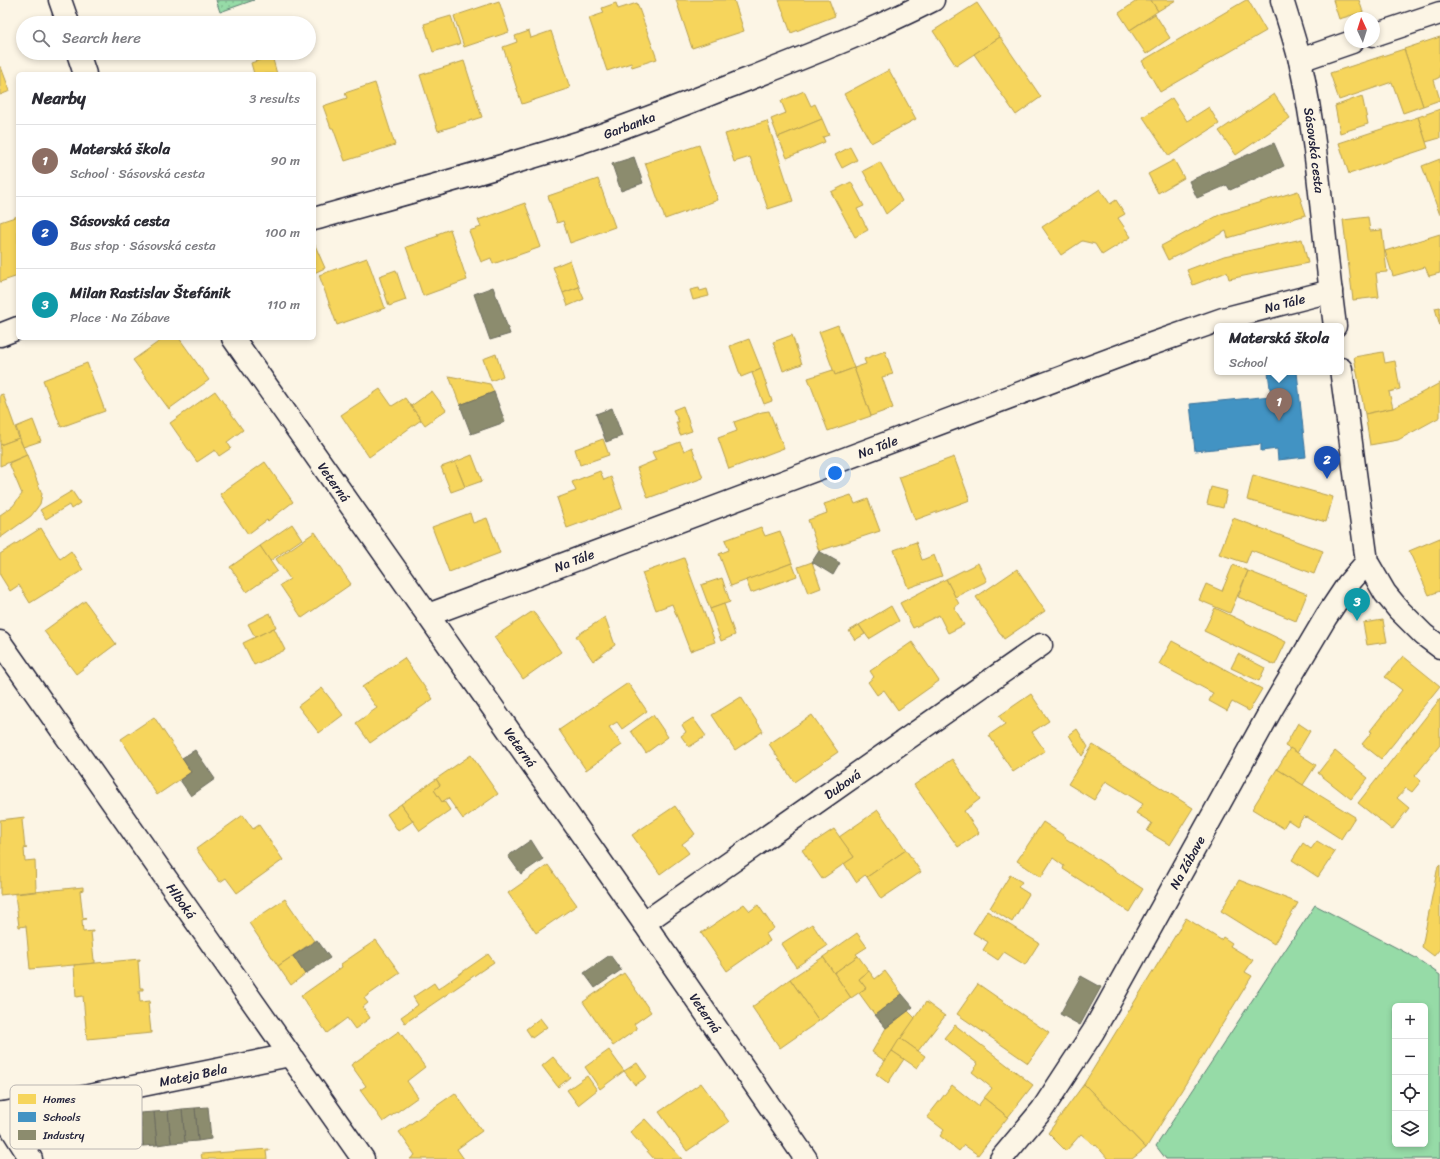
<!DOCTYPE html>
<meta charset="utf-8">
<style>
:root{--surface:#fff;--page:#f7f7f7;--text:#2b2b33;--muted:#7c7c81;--line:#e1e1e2;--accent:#1a73e8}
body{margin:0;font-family:Sriracha,sans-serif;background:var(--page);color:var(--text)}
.controls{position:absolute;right:12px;bottom:12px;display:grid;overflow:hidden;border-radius:6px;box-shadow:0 2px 6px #0003}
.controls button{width:36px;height:36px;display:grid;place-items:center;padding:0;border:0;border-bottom:1px solid var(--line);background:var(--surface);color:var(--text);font:20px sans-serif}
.compass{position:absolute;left:1344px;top:12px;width:36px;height:36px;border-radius:50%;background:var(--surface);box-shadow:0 2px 6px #0003;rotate:356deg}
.you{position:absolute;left:835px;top:473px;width:14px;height:14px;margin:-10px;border:3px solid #fff;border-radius:50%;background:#1a73e8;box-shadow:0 0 0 6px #1a73e833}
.badge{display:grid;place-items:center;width:26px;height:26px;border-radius:50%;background:var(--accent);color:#fff;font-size:13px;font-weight:700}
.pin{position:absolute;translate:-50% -33px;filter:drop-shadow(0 1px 2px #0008)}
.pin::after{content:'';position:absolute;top:21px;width:14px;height:12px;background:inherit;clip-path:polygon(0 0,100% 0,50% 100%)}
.popup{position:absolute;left:1214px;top:323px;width:130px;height:52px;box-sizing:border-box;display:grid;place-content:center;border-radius:6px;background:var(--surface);filter:drop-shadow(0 1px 3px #0005);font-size:13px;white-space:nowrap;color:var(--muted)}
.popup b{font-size:15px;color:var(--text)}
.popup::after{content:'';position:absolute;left:50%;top:100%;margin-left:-8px;border:8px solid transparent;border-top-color:var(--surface)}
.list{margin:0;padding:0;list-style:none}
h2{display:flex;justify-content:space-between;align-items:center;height:52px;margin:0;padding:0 16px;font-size:17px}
h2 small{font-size:13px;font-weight:400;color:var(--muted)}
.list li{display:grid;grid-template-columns:26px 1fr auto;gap:12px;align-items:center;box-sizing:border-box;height:72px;padding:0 16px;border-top:1px solid var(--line)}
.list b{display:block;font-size:15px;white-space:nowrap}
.list p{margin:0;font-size:13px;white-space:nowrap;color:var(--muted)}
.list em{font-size:13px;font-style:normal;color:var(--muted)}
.icon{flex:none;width:22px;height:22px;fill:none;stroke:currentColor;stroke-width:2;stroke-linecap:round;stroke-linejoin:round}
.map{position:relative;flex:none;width:1440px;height:1159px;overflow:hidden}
.search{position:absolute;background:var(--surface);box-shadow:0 2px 6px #0003;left:16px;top:16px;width:300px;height:44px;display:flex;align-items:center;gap:10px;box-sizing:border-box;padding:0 14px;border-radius:22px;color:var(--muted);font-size:15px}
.panel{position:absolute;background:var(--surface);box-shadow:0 2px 6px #0003;left:16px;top:72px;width:300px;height:268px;border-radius:6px}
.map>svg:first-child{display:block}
</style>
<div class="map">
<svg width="1440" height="1159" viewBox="0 0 1440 1159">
<defs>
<pattern id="park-dots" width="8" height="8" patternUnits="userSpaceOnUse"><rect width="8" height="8" fill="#96dba7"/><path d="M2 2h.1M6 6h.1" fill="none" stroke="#81bc91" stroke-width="1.8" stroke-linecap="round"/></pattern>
</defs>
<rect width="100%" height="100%" fill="#fcf5e5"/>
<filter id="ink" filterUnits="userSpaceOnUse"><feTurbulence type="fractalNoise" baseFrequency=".025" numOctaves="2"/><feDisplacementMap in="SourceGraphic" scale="8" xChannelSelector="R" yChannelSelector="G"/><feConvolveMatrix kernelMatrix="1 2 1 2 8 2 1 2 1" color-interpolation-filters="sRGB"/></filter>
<g filter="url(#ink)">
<path fill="url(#park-dots)" stroke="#5c7e71" d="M216 0H254L220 12Z"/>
<path fill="#96dba7" stroke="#5c7e71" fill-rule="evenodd" d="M1315 905 1416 958 1440 975V1159H1166L1156 1146ZM1395 1006H1425V1144H1395Z"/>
<g fill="#f6d55c" stroke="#b69f52">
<path d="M676 0H734L744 31 692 48Z"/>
<path d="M779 0H829L835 16 791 33Z"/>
<path d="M1138 0H1151L1158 11 1130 30 1119 13Z"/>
<path d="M1151 0H1176L1158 11Z"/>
<path d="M1246 0H1248L1266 31 1160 92 1142 61Z"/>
<path d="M1333 0H1359L1363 12 1339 19Z"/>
<path d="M499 1 509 32 464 47 454 16Z"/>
<path d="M616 3 618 9 637 3 657 59 632 67 631 63 607 71 589 18 604 13 602 8Z"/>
<path d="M977 3 1000 37 956 66 933 31Z"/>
<path d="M1155 14 1170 38 1146 54 1130 30Z"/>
<path d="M451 16 460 44 433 52 424 24Z"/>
<path d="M529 31 531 38 551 31 570 88 522 104 503 47 517 42 515 36Z"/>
<path d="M1000 37 1041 97 1016 115 974 54Z"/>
<path d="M1440 37V77L1434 80 1440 100 1423 106 1404 49Z"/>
<path d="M1404 49 1423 106 1403 113 1392 82 1339 100 1330 73Z"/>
<path d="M272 56 277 74H254L251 63Z"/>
<path d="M464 61 482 117 438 131 420 75Z"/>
<path d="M0 67H1L10 91 0 95Z"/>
<path d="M889 70 916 119 871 143 844 94Z"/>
<path d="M375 83 395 145 345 161 333 128H331L323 106 347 98 345 93Z"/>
<path d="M804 91 811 106 815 104 822 119 778 137 771 119 786 113 781 101Z"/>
<path d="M1274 94 1290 118 1236 155 1219 131Z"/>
<path d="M1362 96 1368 124 1340 133 1335 106Z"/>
<path d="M1172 98 1187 121 1209 107 1219 124 1169 156 1143 117Z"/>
<path d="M1440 109V138L1426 142 1418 117Z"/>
<path d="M1418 117 1428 148 1349 174 1339 143Z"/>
<path d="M822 119 829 135 823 137 825 142 787 158 778 137Z"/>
<path d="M767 121 793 201 768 209 750 157 734 162 725 134Z"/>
<path d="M699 145 718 200 665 219 645 163Z"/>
<path d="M850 147 857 160 842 168 835 155Z"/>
<path d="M1440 159V215L1422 166Z"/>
<path d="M1174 160 1184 178 1158 193 1148 174Z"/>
<path d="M880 162 902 201 886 214 863 171Z"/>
<path d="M598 179 615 227 570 243 563 221 557 223 548 196Z"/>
<path d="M851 182 864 206 857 209 868 230 855 237 831 192Z"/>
<path d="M1100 189 1110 204 1116 200 1125 214 1118 218 1131 237 1102 255 1095 244 1082 241 1061 255 1042 227Z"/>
<path d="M1298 191 1306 215 1228 238 1226 231 1168 260 1161 246 1221 214Z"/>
<path d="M525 203 541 247 493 264 491 258 481 262 469 231 481 227 478 220Z"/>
<path d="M18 216V276L0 282V222Z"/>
<path d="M1368 217 1370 231 1382 230 1387 272 1376 273 1379 297 1353 300 1343 220Z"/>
<path d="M450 229 467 280 423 296 406 247 438 236 437 234Z"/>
<path d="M1440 234V273L1429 276 1425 267 1393 276 1385 251Z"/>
<path d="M1302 239 1308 263 1229 279 1227 272 1193 285 1187 270 1224 256Z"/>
<path d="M314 243 325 268 314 273Z"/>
<path d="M367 258 385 308 337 325 319 275Z"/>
<path d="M570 260 579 287 563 293 553 267Z"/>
<path d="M396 270 406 300 389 306 379 276Z"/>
<path d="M579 287 584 299 568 306 563 293Z"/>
<path d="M699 288 700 291 707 289 709 296 693 300 690 290Z"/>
<path d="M1440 307V326L1435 308Z"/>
<path d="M838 325 854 368 835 375 819 332Z"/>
<path d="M792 335 802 364 783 371 773 342Z"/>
<path d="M164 338H179L209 380 169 409 133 360Z"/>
<path d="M749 339 761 369 741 377 730 346Z"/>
<path d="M885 351 893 374 882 377 893 408 871 416 854 368 866 364 864 359Z"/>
<path d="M1383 352 1385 363 1395 361 1400 389 1389 392 1393 408 1365 414 1354 357Z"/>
<path d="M496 354 503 376 491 381 483 359Z"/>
<path d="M87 363 105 411 61 427 43 380Z"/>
<path d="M854 368 871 416 828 431 808 378 833 370 835 375Z"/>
<path d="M761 369 772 401 764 404 752 373Z"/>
<path d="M449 376 490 384 494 392 460 405Z"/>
<path d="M1440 383V417L1398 440 1370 445 1365 414 1393 408Z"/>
<path d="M380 389 392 406 405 398 421 420 369 457 341 415Z"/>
<path d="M215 391 243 430 227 442 231 448 219 456 215 450 197 462 170 423Z"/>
<path d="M432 391 446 410 425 425 411 406Z"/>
<path d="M3 394 19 438 0 445V395Z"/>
<path d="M683 406 692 431 680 435 676 422H679L673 410Z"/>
<path d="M769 411 784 448 729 469 718 438 737 431 734 422 762 412Z"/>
<path d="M33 420 41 441 23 447 16 427Z"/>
<path d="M19 438 27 455 0 466V445Z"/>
<path d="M603 439 609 455 580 465 575 449Z"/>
<path d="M680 442 684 451 692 447 703 478 648 498 637 468 656 460 652 452Z"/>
<path d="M27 455 42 494 40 504 31 516 0 538V515L13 506 22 494 9 463Z"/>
<path d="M472 455 482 481 465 487 455 462Z"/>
<path d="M954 457 970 500 915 520 899 477Z"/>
<path d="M265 462 293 502 268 521 267 520 248 534 220 494Z"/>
<path d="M455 462 465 487 451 492 441 467Z"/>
<path d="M600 471 604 480 611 477 622 508 567 528 557 498 576 491 572 482Z"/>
<path d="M1253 475 1333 497 1326 522 1247 500Z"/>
<path d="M1211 487 1227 491 1223 508 1207 504Z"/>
<path d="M72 491 80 503 71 509 69 505 46 519 40 510Z"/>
<path d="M851 495 855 504 868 499 880 531 819 551 808 520 827 513 824 504Z"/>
<path d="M470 513 473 523 487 518 500 553 449 572 432 527Z"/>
<path d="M1233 518 1323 551 1314 574 1251 550 1246 563 1219 554Z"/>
<path d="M292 524 302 539 270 561 260 546Z"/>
<path d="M761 527 765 536 780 531 792 563 731 586 719 554 729 550 725 540Z"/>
<path d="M41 528 60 559 71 551 83 570 30 603 19 585 10 591 0 575V554Z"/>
<path d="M315 532 351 584 302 618 280 585 290 579 276 559Z"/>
<path d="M1440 538V591L1429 595 1409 551Z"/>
<path d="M916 542 922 560 934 555 942 576 908 588 894 550Z"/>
<path d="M260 546 277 571 247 592 230 567Z"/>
<path d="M684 558 715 642 690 651 672 604 656 610 642 573Z"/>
<path d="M812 562 821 588 808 593 798 567Z"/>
<path d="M792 563 797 576 751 593 746 580Z"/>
<path d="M978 563 987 581 955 597 946 579Z"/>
<path d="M1233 565 1248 571 1230 613 1199 600 1206 584 1222 591Z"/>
<path d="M1017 569 1045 611 1004 639 976 597Z"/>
<path d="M1248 571 1307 594 1296 621 1238 597Z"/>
<path d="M722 578 730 602 710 609 701 585Z"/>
<path d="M946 579 959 604 954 607 964 625 948 633 939 615 913 628 900 603Z"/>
<path d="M85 601 116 644 76 674 44 631Z"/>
<path d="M724 604 735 635 721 641 710 609Z"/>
<path d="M891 606 899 621 869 639 859 625Z"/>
<path d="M1215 608 1286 642 1275 665 1204 631Z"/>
<path d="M533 611 561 652 523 679 494 637Z"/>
<path d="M270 613 276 627 255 637 248 624Z"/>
<path d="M605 617 615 645 593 661 576 636Z"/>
<path d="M1383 620 1387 642 1367 645 1363 623Z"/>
<path d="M859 625 865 634 855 640 849 631Z"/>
<path d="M274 628 285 650 254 665 243 643Z"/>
<path d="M1172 641 1262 689 1249 711 1232 702 1227 711 1209 701 1213 693 1159 664Z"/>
<path d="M912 642 939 681 898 710 884 690 877 695 868 682 874 677 870 671Z"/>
<path d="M1238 654 1265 668 1259 681 1231 668Z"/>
<path d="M1403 656 1440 686 1381 759 1362 744 1372 732 1370 731 1402 690 1385 677Z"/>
<path d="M404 658 433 699 370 743 356 723 377 708 362 687Z"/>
<path d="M628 683 647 711 622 729 617 722 609 727 622 745 586 770 559 730Z"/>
<path d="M322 688 343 715 319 733 298 706Z"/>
<path d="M1031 694 1049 721 1032 732 1045 751 1013 772 989 735 1005 724 999 716Z"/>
<path d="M741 697 763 731 735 750 712 715Z"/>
<path d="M1440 699V745L1415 776 1421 781 1412 792 1406 788 1397 798 1409 808 1392 830 1358 803Z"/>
<path d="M653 715 668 737 646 753 631 731Z"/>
<path d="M812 715 838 752 794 782 769 744Z"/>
<path d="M154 717 191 772 157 795 121 739Z"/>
<path d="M693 718 706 736 689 747 681 736 686 732 682 725Z"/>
<path d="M1298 723 1310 731 1297 753 1285 746Z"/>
<path d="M1077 729 1088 747 1082 756 1069 735Z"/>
<path d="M1093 745 1193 808 1170 845 1147 831 1152 823 1136 813 1143 804 1106 781 1094 800 1068 784Z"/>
<path d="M1290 748 1316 765 1303 785 1277 769Z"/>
<path d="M1335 751 1368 778 1351 799 1318 773Z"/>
<path d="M471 755 498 794 463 819 448 798 442 802 434 790 440 785 436 779Z"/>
<path d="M952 759 980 799 964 811 979 833 958 847 914 785Z"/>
<path d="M1277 769 1355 817 1341 839 1307 817 1306 818 1304 816 1297 826 1288 820 1283 828 1252 809Z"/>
<path d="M436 779 440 785 434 790 442 802 444 801 450 810 420 831 401 804Z"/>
<path d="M401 804 413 821 398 831 387 814Z"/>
<path d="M675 806 695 834 682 844 689 853 660 874 632 835Z"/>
<path d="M878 810 906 850 867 877 865 875 856 882 844 863 854 857 839 837Z"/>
<path d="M243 815 253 829 259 825 283 860 237 893 226 878 220 882 196 849Z"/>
<path d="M25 817V819L22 820 25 848H27L24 849 25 861 35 860 36 890 37 891 0 895V820Z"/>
<path d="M1043 822 1066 837 1065 838 1143 889 1129 912 1063 869 1064 866 1053 858 1041 877 1017 861Z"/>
<path d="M834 829 854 857 822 879 802 850Z"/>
<path d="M1317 841 1335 852 1318 877 1292 860 1303 843 1311 849Z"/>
<path d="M906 850 921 872 881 899 867 877Z"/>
<path d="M1440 864V949L1434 956 1422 947 1438 866Z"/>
<path d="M548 865 577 905 536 933 508 893Z"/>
<path d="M1010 875 1022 882 1018 887 1029 894 1012 922 990 908Z"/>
<path d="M1239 880 1298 903 1274 944 1221 911Z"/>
<path d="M83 887V890L80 891 83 918H85L86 919 82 920 83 932 93 931V932H91L94 960H95V963L30 969 26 926 19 927 15 894Z"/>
<path d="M285 899 314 941 278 966 249 923Z"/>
<path d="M744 904 750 911 758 905 774 928 766 934 770 941 727 971 701 933Z"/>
<path d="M987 911 1039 943 1025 965 1004 952 998 960 983 950 988 942 973 933Z"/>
<path d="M1186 918 1221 940 1223 937 1232 943 1230 946 1253 960 1245 972 1252 976 1146 1148 1084 1084Z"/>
<path d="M812 924 827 946 796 967 781 944Z"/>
<path d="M857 933 867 947 856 954 858 956 834 973 823 957Z"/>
<path d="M376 940 400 973 364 998 368 1003 363 1007 370 1018 355 1029 347 1018 327 1033 301 996 342 967 341 964Z"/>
<path d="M488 954 494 962 405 1023 401 1017 418 1005 413 997 434 983 438 989Z"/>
<path d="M293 956 305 974 291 985 278 966Z"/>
<path d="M858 956 869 971 859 979 866 988 851 998 834 973Z"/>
<path d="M823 957 851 998 819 1021 790 979Z"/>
<path d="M140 959V960L138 961 140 988H143V990H139L140 1002 150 1001V1003H148L151 1032 152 1031V1033L87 1039 83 996 76 997 74 965Z"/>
<path d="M869 971 875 979 885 971 902 994 875 1015 859 993 866 988 859 979Z"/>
<path d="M624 973 651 1012 634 1024 637 1029 613 1046 583 1002Z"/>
<path d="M790 979 819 1021 780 1048 752 1007Z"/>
<path d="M978 984 1049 1033 1028 1063 957 1014Z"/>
<path d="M926 1002 945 1016 918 1051 900 1038Z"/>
<path d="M908 1011 915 1018 885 1061 872 1052 886 1028Z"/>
<path d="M540 1018 547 1027 532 1038 526 1029Z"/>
<path d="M955 1025 1033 1085 1008 1117 984 1098 992 1088 972 1072 978 1064 944 1038Z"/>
<path d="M399 1031 425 1067 407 1081 418 1097 383 1122 360 1090 366 1086 351 1065Z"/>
<path d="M900 1038 925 1056 917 1068 892 1051Z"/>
<path d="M609 1050 624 1071 600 1089 585 1067Z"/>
<path d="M892 1051 904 1059 888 1083 876 1074Z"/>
<path d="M553 1057 570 1077 558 1087 542 1066Z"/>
<path d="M637 1063 647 1077 635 1085 624 1071Z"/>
<path d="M587 1076 597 1090 578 1105 567 1090Z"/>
<path d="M701 1083 729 1122 687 1151 659 1112Z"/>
<path d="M1084 1084 1146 1148 1132 1159H1108L1096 1145 1095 1146 1081 1134 1066 1151 1048 1133Z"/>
<path d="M952 1085 978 1106 984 1098 1008 1117 978 1155 964 1145 959 1151 940 1136 944 1130 927 1117Z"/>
<path d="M455 1093 482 1131 457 1149 464 1159H410L415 1155 399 1132Z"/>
<path d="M645 1119 682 1159H654L630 1132Z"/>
<path d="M269 1149V1151H266L267 1159H202L201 1154Z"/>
</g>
<path fill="#4393c3" stroke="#39719a" d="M1268 372H1297L1306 457 1278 460 1277 449 1261 451V444L1195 451 1190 404 1271 396Z"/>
<g fill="#8c8c6e" stroke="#6c6c5f">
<path d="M1274 143 1284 166 1230 190 1227 185 1197 198 1189 181Z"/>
<path d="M634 157 643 183 621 191 612 164Z"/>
<path d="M493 287 510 334 490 340 474 294Z"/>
<path d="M494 392 505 422 471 434 460 405Z"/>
<path d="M612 408 622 436 606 442 596 414Z"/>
<path d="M819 551 840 563 833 575 812 562Z"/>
<path d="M195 750 215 779 191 796 180 780 191 772 182 758Z"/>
<path d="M531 840 543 859 521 874 508 856Z"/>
<path d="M317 940 330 958 305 974 293 956Z"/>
<path d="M610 955 621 970 595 988 584 973Z"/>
<path d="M1081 976 1101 987 1080 1025 1060 1014Z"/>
<path d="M902 994 913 1007 886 1028 875 1015Z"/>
<path d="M208 1107 211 1139 198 1141 195 1108Z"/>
<path d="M195 1108 198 1141 185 1142 182 1109Z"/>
<path d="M182 1109 185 1142 171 1143 168 1111Z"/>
<path d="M168 1111 171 1143 157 1145 154 1112Z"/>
<path d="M154 1112 157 1145 143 1146 140 1113Z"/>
<path d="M140 1113 143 1146 129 1147 126 1115Z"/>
</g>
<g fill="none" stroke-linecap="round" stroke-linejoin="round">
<defs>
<g id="minor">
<path d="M60 0 68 23"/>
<path id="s1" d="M1282 0C1288 20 1295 41 1300 61 1319 148 1323 238 1335 326"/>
<path d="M1374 35 1440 13"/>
<path d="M78 53 85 74"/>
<path d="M1300 60 1352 42"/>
<path id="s2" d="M314 219C403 194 493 170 581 142 638 123 694 100 751 78 812 54 874 30 933 0"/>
<path d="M0 335 18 328"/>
<path id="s3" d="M233 338 644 923 806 1159"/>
<path d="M1341 369 1367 562 1385 593 1399 610 1424 635 1440 647"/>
<path id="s4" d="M428 615 1146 346 1223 319 1331 291"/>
<path id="s5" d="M0 642 363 1159"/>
<path id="s6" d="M644 923 1041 645"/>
<path d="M2 1113 31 1159"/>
<path id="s7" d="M0 1114 290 1055"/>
<path id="s8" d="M1001 1159 1042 1110 1093 1032 1271 710 1326 617 1348 584 1367 562"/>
</g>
</defs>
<use href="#minor" stroke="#22223b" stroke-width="25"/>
<use href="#minor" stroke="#fcf5e5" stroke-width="22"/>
</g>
</g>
<g text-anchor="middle" stroke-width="4" stroke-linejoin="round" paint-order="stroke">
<g font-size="13" fill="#22223b" stroke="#fcf5e5">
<text dy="5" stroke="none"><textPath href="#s2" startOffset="329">Garbanka</textPath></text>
<text dy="5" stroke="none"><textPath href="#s1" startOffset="154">Sásovská cesta</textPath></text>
<text dy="5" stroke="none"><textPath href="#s4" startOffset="912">Na Tále</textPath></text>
<text dy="5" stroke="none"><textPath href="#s4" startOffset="480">Na Tále</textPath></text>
<text dy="5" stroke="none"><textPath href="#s3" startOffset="176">Veterná</textPath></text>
<text dy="5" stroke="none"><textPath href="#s4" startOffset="156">Na Tále</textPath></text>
<text dy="5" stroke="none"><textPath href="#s3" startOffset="500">Veterná</textPath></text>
<text dy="5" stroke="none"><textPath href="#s6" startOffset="242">Dubová</textPath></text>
<text dy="5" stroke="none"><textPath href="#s8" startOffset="351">Na Zábave</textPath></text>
<text dy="5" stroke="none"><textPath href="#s5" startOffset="316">Hlboká</textPath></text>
<text dy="5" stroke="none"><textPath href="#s3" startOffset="824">Veterná</textPath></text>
<text dy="5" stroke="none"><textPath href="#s7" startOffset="197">Mateja Bela</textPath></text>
</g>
</g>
<rect x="10" y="1085" width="132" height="64" rx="6" fill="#fcf5e5" stroke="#bbb6b2" stroke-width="1"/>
<rect x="18" y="1094" width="18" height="10" fill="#f6d55c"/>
<rect x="18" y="1112" width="18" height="10" fill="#4393c3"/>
<rect x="18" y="1130" width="18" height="10" fill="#8c8c6e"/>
<g font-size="11" fill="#22223b">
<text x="43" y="1103">Homes</text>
<text x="43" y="1121">Schools</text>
<text x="43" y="1139">Industry</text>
</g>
</svg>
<div class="controls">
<button>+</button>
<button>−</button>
<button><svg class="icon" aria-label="locate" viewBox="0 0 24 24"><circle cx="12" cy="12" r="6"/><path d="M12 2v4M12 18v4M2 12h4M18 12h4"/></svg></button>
<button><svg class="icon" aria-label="layers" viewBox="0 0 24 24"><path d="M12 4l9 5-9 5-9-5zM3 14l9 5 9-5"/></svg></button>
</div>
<svg class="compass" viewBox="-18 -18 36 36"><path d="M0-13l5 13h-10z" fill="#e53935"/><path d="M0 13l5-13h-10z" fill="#7c7c81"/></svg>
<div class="you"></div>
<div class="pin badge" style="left:1279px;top:421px;background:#8d6e63">1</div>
<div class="popup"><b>Materská škola</b>School</div>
<div class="pin badge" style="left:1327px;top:479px;background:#1a4fb4">2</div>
<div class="pin badge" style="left:1357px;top:621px;background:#0f9aa8">3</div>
<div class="search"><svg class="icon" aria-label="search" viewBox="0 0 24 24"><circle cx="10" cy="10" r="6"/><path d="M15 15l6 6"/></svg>Search here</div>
<section class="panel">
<h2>Nearby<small>3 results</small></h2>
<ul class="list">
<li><span class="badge" style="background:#8d6e63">1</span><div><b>Materská škola</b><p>School · Sásovská cesta</p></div><em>90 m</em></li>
<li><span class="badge" style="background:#1a4fb4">2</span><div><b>Sásovská cesta</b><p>Bus stop · Sásovská cesta</p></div><em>100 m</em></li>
<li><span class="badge" style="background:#0f9aa8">3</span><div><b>Milan Rastislav Štefánik</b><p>Place · Na Zábave</p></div><em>110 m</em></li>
</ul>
</section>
</div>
